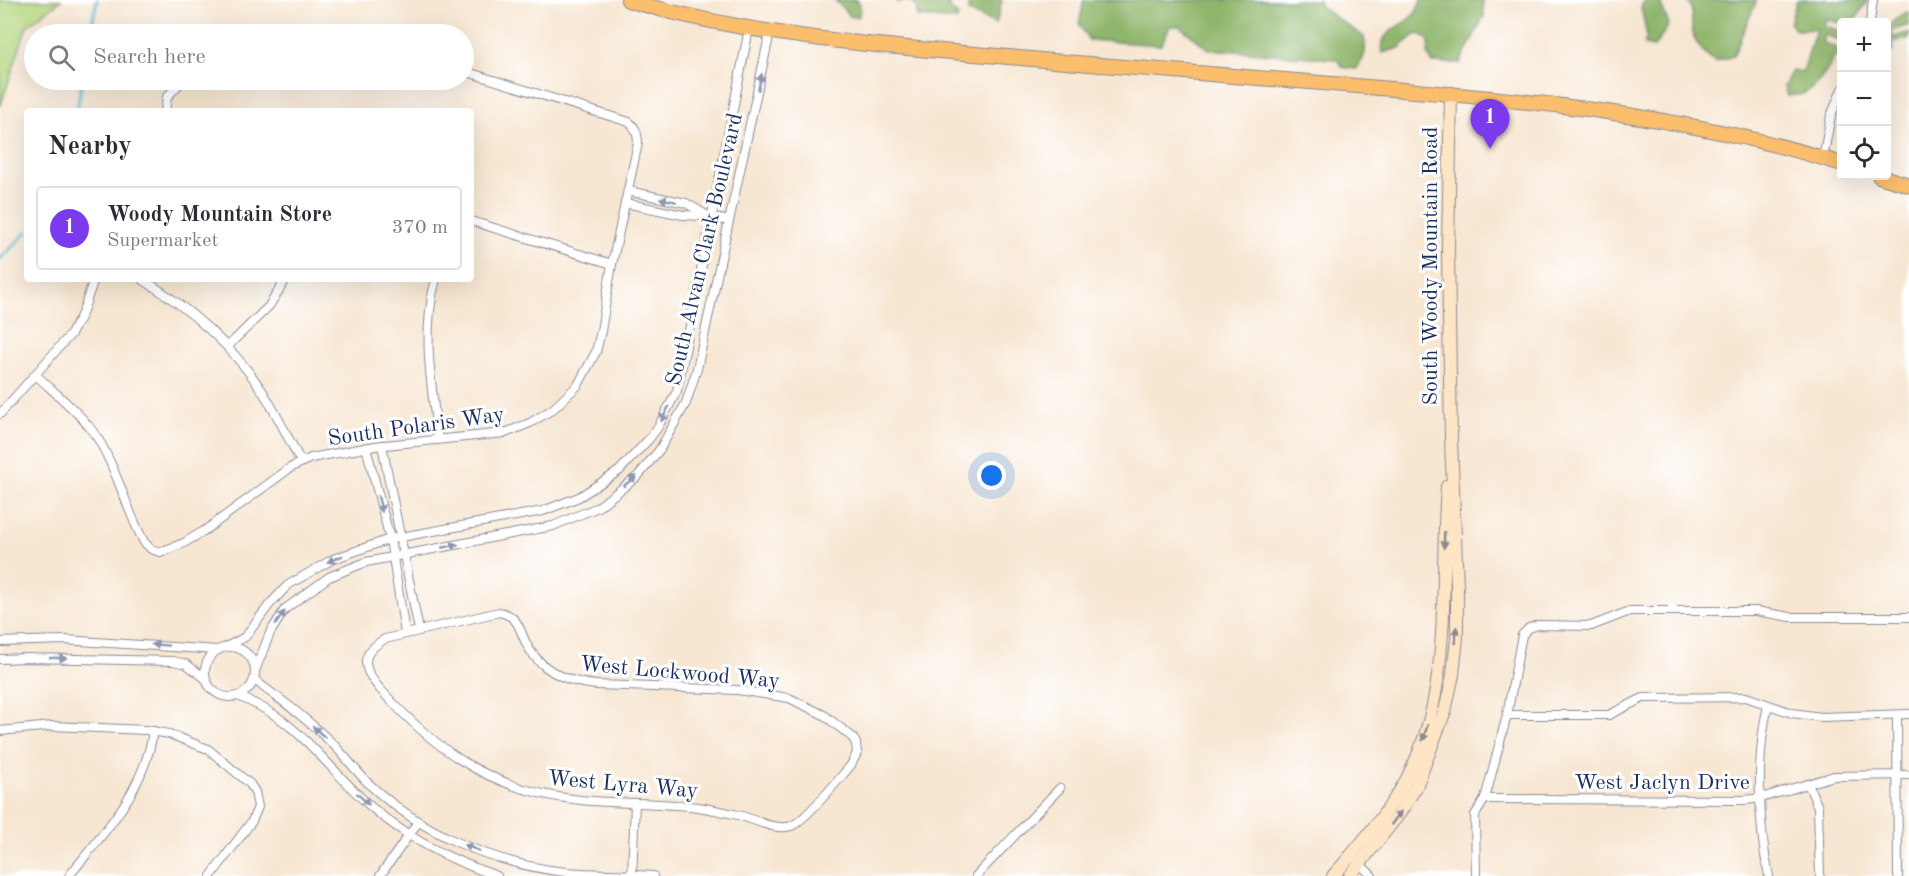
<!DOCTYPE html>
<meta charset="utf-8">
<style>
:root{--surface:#fff;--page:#f7f7f7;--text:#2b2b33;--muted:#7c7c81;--line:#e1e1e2;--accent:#7c3aed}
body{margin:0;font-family:"Old Standard TT",serif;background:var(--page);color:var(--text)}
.controls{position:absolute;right:18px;top:18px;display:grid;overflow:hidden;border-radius:6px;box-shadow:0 6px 24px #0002}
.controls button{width:54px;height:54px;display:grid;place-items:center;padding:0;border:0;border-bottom:2px solid var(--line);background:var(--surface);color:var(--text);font:30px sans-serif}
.you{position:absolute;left:992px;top:476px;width:21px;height:21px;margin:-15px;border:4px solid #fff;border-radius:50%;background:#1a73e8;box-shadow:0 0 0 9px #1a73e833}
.badge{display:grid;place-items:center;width:39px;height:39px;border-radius:50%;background:var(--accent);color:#fff;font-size:20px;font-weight:700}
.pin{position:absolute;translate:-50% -50px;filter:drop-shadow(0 2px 3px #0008)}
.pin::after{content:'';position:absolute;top:32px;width:21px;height:18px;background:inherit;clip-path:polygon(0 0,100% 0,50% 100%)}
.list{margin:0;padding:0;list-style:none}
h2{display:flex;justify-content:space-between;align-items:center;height:78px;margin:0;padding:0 24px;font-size:26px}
h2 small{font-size:20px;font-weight:400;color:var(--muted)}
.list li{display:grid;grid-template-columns:39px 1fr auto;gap:18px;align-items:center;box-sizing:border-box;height:84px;margin:0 12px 12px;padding:0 12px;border:2px solid var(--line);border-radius:6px}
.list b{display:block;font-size:22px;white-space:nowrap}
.list p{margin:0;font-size:20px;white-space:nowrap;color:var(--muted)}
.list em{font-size:20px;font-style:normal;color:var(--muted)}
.icon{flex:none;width:33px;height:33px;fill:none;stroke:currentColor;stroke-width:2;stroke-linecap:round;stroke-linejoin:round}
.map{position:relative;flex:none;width:1909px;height:876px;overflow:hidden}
.search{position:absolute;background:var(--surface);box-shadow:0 6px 24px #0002;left:24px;top:24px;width:450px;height:66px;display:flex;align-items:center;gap:15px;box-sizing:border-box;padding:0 21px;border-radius:33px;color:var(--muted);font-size:22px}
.panel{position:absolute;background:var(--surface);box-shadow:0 6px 24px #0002;left:24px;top:108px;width:450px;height:174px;border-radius:6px}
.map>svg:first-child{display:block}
</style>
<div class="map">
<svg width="1909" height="876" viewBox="0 0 1909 876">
<rect width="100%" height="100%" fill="#fff"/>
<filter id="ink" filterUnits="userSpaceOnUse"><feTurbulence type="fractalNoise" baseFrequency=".0167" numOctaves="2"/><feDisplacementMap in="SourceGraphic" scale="12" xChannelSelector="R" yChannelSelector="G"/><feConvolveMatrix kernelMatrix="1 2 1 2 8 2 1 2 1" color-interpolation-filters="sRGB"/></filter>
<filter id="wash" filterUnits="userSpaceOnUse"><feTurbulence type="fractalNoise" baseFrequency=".008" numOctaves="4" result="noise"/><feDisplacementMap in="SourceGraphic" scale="24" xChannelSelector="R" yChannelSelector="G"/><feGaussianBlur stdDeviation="1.35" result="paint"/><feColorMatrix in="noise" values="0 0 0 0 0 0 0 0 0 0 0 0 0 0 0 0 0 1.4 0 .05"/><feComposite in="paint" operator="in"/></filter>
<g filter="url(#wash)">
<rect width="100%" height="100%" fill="#f7e6d1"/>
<path fill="#b4d57d" stroke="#68826e" stroke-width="1.5" d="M0 0H61L27 26 0 107Z"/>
<g fill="#8fb66c" stroke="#557265" stroke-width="1.5">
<path d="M835 0H857L860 5 859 16 857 17 850 16Z"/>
<path d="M898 0H947L950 8 958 16 957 20 918 17 915 4 907 0 897 2Z"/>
<path d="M969 0H1002L996 24 968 11Z"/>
<path d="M1084 0H1319L1321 7 1364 37C1367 51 1365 58 1356 69L1342 67 1337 59 1209 49 1179 26H1170L1161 45 1089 40 1079 24Z"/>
<path d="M1421 0H1483L1484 16 1460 63H1433L1428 56 1429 41 1421 34 1415 35 1399 48 1382 53C1382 48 1382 43 1384 39 1394 22 1413 28 1421 0Z"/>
<path d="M1645 0H1662L1661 5 1669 25 1654 47 1644 45 1647 36 1641 7Z"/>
<path d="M1687 0H1755L1756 2 1733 56 1715 62C1704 53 1693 43 1692 27 1691 16 1694 9 1687 0Z"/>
<path d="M1797 0H1868L1856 19 1840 23 1826 19 1824 26 1841 31 1840 40 1824 35 1822 42 1841 50 1840 58 1833 57C1830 69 1815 90 1802 94 1797 95 1791 95 1787 96L1784 86 1792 70 1803 72 1816 29 1796 30 1790 23Z"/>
<path d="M1907 12 1909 13V25L1891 31 1893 37 1909 33V39L1892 43 1893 49 1887 56C1886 34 1885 22 1907 12Z"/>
</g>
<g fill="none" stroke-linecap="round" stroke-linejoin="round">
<g stroke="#52b6d1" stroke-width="3">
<path d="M90 34 97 0"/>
<path d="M77 111 82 80"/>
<path d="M0 259 27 232"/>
</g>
</g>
</g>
<g filter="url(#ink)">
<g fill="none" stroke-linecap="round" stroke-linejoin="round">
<defs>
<g id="street">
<path d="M1870 22 1873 0"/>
<path d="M275 34C305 26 316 25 345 34"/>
<path d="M165 111 167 97 183 80"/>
<path d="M1823 158 1831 116 1842 89"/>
<path d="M628 191 686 203 706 215"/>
<path d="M625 203 683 215 706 216 729 221"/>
<path d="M471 221 612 264"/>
<path d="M142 279C189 308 230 343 261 389 276 412 288 438 301 462"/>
<path d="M436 279C421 332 432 386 438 440"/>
<path d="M228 346 269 306 286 279"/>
<path d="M36 375C57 395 82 414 98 439 118 471 126 509 144 542L151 549 160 552 184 543 207 529 290 468 311 458 375 446 505 433 530 423 553 409 578 385 596 352 601 331 612 264 638 143C638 134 636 127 629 122L464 71"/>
<path d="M0 414 71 334 82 314 94 279"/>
<path d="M382 445 419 630"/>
<path d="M366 447 390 539 405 633"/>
<path d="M499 612C523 616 519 637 532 653 547 674 573 683 597 685L738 690 789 698 824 715 852 737 856 743 857 753 851 765C840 778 804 822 791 826 775 831 754 819 738 815 725 812 712 809 698 807 659 802 620 804 581 800 494 792 437 752 380 689 362 668 359 654 385 639Z"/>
<path d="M0 642 64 640 218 650"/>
<circle cx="230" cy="672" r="25"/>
<path d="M226 647 245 637 270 604 288 585 333 559 390 539 543 511 579 497 619 471 649 439 658 427 677 391 749 29"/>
<path d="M0 659 27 658 173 661 186 664 205 678"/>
<path d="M255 671 270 633 285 609 329 577 366 562 553 526 598 507 638 476 660 449 686 403 697 369 770 32"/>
<path d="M254 679C267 691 281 699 294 710 307 720 320 732 332 743 345 756 356 771 369 784 421 832 487 861 557 871 589 875 622 873 653 876"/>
<path d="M238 696C252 702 266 709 279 718 312 742 338 777 369 805 406 838 450 860 497 876"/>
<path d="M1768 706C1756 753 1758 828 1769 876"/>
<path d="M1507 715H1609L1643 698 1746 697 1792 713 1821 717 1909 714"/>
<path d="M1897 715 1898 876"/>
<path d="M0 731 52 726 146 730 169 734 208 749 250 784 255 792 258 807 252 821 211 876"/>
<path d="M1808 784 1818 807 1820 876"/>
<path d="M1485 799 1745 800 1761 798 1834 776 1909 775"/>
<path d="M1351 855 1372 876"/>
<path d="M69 876C105 831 145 790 153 731"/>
<path d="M380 876 418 822"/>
<path d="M632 876 635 803"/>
<path d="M976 876 1060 788"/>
<path d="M1476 876 1475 815 1485 799 1507 715 1522 635 1529 628 1538 625 1591 626 1630 611H1756L1790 617H1909"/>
</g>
<g id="secondary">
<path d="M1333 876C1356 850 1379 823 1398 794 1456 703 1439 587 1447 486"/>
<path d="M1350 876 1399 814 1416 787 1445 711 1453 675 1457 638V585L1451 440 1448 249 1451 93"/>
</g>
<g id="primary">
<path d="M628 0C744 35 866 45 987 55 1114 67 1241 76 1368 87 1528 100 1688 115 1842 164"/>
<path d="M1879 176 1909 185"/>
</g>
</defs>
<use href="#street" stroke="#898a98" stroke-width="10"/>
<use href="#secondary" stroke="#898a98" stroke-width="14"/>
<use href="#primary" stroke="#898a98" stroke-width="16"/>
<use href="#street" stroke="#fff" stroke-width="8"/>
<use href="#secondary" stroke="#fde5c5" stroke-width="12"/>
<use href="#primary" stroke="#fabe6d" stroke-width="14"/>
</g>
<defs><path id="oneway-solid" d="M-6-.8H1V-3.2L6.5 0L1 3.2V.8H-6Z" transform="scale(1.5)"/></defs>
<g fill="#8d97ae">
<use href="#oneway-solid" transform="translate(760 82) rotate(-78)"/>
<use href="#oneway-solid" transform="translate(668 200) rotate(-168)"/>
<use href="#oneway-solid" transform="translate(665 414) rotate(117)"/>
<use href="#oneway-solid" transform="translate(630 481) rotate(-39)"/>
<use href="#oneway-solid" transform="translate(380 504) rotate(76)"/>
<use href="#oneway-solid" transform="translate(450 546) rotate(-11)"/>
<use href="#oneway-solid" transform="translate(335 559) rotate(157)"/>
<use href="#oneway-solid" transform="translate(280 618) rotate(-55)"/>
<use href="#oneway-solid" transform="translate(160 645) rotate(-176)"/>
<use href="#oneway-solid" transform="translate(58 658) rotate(1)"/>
<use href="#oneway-solid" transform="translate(319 732) rotate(-138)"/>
<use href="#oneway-solid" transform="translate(363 799) rotate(43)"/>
<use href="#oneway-solid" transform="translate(472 848) rotate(-158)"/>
</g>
<g fill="#8c8a92">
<use href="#oneway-solid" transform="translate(1444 540) rotate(92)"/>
<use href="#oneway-solid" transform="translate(1456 635) rotate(-88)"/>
<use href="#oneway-solid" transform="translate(1425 733) rotate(108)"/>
<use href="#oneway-solid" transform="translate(1396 818) rotate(-54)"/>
</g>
</g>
<g text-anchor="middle" stroke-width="6" stroke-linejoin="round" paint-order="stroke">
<g font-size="22" fill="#1b2f5e" stroke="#fff">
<text transform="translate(703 249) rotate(-77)" y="8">South Alvan Clark Boulevard</text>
<text transform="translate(1429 266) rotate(-90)" y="8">South Woody Mountain Road</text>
<text transform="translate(416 425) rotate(-8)" y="8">South Polaris Way</text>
<text transform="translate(680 671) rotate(5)" y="8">West Lockwood Way</text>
<text x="1662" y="789">West Jaclyn Drive</text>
<text transform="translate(623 783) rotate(5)" y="8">West Lyra Way</text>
</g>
</g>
</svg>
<div class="controls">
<button>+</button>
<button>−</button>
<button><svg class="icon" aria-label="locate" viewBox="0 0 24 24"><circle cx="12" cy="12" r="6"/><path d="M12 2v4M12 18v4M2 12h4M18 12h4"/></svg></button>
</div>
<div class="you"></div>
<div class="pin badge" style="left:1490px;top:149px">1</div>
<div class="search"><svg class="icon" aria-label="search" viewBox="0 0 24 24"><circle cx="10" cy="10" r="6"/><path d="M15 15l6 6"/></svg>Search here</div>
<section class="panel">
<h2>Nearby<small></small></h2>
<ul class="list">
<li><span class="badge">1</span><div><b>Woody Mountain Store</b><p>Supermarket</p></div><em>370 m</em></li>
</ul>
</section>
</div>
